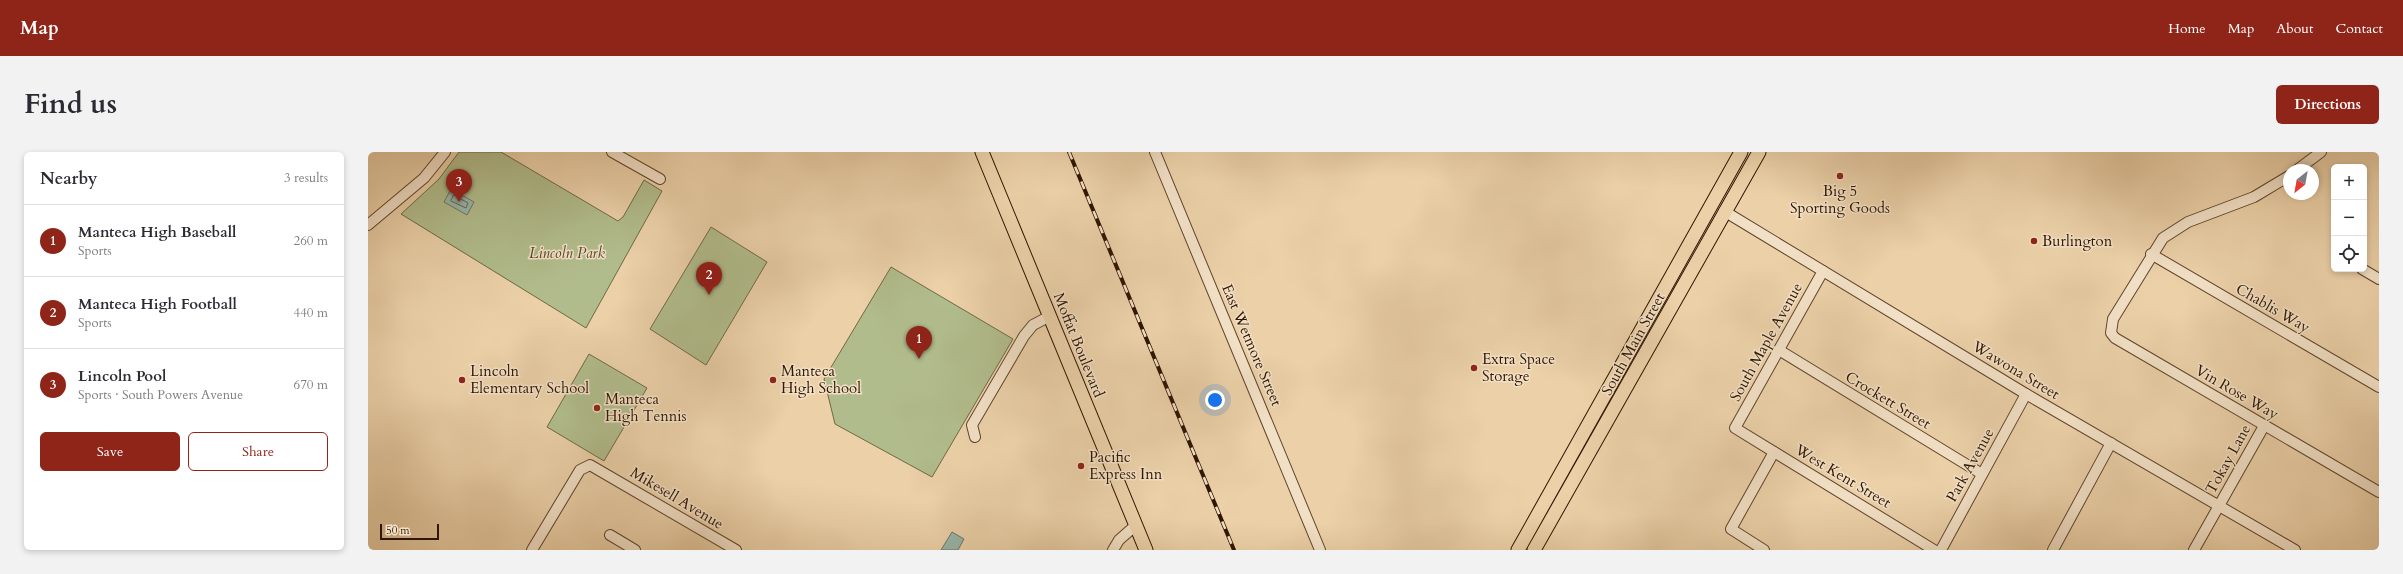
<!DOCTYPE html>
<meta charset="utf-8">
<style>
:root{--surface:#fff;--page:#f2f2f3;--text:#2b2b33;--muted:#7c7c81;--line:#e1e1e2;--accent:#8f2418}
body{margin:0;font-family:Cardo,serif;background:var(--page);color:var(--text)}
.controls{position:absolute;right:12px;top:12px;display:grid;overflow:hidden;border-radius:6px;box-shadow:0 2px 6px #0003}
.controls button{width:36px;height:36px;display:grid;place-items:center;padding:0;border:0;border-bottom:1px solid var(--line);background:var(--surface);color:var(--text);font:20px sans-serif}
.compass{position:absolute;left:1915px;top:12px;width:36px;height:36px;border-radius:50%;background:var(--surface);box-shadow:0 2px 6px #0003;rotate:211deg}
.scale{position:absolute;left:12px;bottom:10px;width:59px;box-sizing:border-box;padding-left:4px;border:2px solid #301500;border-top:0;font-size:11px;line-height:14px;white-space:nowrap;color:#301500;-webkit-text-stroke:3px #f2e0c6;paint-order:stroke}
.you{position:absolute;left:847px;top:248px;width:14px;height:14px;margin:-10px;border:3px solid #fff;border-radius:50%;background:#1a73e8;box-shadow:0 0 0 6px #1a73e833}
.badge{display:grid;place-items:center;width:26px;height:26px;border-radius:50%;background:var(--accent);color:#fff;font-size:13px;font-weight:700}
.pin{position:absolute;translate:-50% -33px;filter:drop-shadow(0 1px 2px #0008)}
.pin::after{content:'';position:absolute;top:21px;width:14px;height:12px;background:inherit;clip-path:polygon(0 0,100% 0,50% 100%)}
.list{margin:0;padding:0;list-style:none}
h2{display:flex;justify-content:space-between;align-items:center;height:52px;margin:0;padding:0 16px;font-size:17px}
h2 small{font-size:13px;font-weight:400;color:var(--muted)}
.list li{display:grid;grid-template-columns:26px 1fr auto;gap:12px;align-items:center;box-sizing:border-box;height:72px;padding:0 16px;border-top:1px solid var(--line)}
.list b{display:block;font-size:15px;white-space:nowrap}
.list p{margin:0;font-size:13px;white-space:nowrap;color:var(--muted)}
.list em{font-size:13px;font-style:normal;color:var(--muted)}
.actions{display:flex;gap:8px;padding:12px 16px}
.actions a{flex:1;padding:9px 0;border:1px solid var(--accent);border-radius:6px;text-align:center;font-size:14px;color:var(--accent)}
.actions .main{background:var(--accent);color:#fff}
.icon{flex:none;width:22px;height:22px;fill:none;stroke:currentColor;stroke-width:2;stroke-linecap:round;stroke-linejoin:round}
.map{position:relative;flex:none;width:2011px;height:398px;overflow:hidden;border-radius:6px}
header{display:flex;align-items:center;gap:24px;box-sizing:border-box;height:56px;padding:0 20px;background:var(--accent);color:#fff}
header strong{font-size:19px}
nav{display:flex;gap:22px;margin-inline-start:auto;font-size:14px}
.intro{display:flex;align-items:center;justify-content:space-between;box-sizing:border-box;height:96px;padding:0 24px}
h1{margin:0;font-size:28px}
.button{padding:10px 18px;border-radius:6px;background:var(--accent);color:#fff;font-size:14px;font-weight:700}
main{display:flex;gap:24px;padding:0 24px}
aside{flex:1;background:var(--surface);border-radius:6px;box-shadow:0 2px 6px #0003}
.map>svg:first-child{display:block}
</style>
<header>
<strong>Map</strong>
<nav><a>Home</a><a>Map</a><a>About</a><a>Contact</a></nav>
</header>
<div class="intro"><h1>Find us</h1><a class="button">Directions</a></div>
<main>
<aside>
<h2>Nearby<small>3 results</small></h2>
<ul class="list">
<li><span class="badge">1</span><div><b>Manteca High Baseball</b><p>Sports</p></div><em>260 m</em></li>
<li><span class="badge">2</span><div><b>Manteca High Football</b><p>Sports</p></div><em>440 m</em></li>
<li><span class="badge">3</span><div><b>Lincoln Pool</b><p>Sports · South Powers Avenue</p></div><em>670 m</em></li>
</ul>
<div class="actions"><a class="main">Save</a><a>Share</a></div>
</aside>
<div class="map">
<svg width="2011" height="398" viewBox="0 0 2011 398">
<rect width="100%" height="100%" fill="#ebd0a8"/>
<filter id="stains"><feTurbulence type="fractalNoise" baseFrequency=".005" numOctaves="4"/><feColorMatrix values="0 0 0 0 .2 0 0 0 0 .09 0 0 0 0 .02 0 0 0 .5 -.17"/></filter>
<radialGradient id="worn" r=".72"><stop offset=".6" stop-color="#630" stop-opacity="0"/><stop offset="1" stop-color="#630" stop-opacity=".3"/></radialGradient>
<g fill="#b1bc8c" stroke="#706846">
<path d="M91 0H133L250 69 255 65 276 28 294 39 218 176 33 62 71 27Z"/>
<path d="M343 75 399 110 338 213 282 177Z"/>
<path d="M523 115 645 187 564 325 467 272 456 227Z"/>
<path d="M221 202 279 236 236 309 179 275Z"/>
</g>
<g fill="#98b6aa" stroke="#6e7666">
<path d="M83 37 106 50 99 63 76 50Z"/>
<path d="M584 380 596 387 590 398H573Z"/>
</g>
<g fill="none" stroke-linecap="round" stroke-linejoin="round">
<path stroke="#646655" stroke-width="1" d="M86 43 100 51 98 56 83 49Z"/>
<defs>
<g id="minor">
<path d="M244 0 292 27"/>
<path d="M787 0 952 398"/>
<path d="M1929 18 1953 0"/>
<path d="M1921 24 1886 45 1820 70 1795 86 1745 167 1743 181 1747 186 2011 340"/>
<path d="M1356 59 1658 242 1927 398"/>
<path d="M0 73 56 26 77 0"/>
<path d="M1783 102 2011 235"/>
<path d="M1994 117 2011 127"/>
<path d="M1455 119 1367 276 1566 398"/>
<path d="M1411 198 1614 322"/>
<path d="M607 285 604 273 656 184 665 173 682 164"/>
<path d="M242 383 267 398"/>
<path d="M164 398 212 318 222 313 368 398"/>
<path d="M745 398 751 388 768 373"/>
<path d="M1396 398 1363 377 1406 300"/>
<path d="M1573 398 1658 242"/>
<path d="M1685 398 1743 291"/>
<path d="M1826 398 1896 274"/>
</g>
<g id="major">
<path d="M614 0 778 398"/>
<path d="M1150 398 1373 0"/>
<path d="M1166 398 1391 0"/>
</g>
</defs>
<use href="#minor" stroke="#5f442a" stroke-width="12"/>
<use href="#major" stroke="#301500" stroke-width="15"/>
<use href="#minor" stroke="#f2e0c6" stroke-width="10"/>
<use href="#major" stroke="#ebd0a8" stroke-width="13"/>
<defs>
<path id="rail" d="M701 0 866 398"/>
</defs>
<use href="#rail" stroke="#301500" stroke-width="4"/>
<use href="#rail" stroke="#f2e0c6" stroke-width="2.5" stroke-dasharray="8" stroke-linecap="butt"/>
</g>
<g fill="#8f2418" stroke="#f2e0c6" stroke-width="1.5">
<circle cx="1472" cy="24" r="4"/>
<circle cx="1666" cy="89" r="4"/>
<circle cx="1106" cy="216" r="4"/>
<circle cx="94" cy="228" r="4"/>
<circle cx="405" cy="228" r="4"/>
<circle cx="229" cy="256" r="4"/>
<circle cx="713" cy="314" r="4"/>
</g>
<g text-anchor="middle" stroke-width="3" stroke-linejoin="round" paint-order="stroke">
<g font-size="15" fill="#301500" stroke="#f2e0c6" text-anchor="start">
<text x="1472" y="44" text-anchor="middle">Big 5<tspan x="1472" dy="17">Sporting Goods</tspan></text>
<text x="1674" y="94">Burlington</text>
<text x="1114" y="212">Extra Space<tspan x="1114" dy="17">Storage</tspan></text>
<text x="102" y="224">Lincoln<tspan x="102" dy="17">Elementary School</tspan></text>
<text x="413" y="224">Manteca<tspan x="413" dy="17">High School</tspan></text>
<text x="237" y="252">Manteca<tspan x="237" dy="17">High Tennis</tspan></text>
<text x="721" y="310">Pacific<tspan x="721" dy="17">Express Inn</tspan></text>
</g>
<g font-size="15" font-style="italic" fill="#57472a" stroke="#f2e0c6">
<text x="199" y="106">Lincoln Park</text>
</g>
<g font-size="15" fill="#301500" stroke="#f2e0c6">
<text transform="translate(1905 156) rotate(30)" y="5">Chablis Way</text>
<text transform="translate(1398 190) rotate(-61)" y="5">South Maple Avenue</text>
<text transform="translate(1265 192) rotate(-61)" y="5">South Main Street</text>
<text transform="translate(711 193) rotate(68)" y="5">Moffat Boulevard</text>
<text transform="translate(884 193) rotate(67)" y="5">East Wetmore Street</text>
<text transform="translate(1648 218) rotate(31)" y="5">Wawona Street</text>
<text transform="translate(1869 240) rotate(30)" y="5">Vin Rose Way</text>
<text transform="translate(1520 248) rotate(31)" y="5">Crockett Street</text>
<text transform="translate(1860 307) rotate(-61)" y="5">Tokay Lane</text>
<text transform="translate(1602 313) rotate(-61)" y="5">Park Avenue</text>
<text transform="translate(1475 324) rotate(31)" y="5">West Kent Street</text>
<text transform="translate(309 346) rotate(31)" y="5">Mikesell Avenue</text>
</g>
</g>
<rect width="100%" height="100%" filter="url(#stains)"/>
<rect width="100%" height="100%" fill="url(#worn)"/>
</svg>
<div class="controls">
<button>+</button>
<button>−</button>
<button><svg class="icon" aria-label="locate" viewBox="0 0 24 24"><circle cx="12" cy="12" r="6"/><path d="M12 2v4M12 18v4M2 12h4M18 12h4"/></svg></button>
</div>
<svg class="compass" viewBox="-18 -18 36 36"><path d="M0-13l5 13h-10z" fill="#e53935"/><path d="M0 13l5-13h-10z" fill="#7c7c81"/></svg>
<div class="scale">50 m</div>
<div class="you"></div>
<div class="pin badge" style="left:551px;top:207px">1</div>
<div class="pin badge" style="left:341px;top:143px">2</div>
<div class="pin badge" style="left:91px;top:50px">3</div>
</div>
</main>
